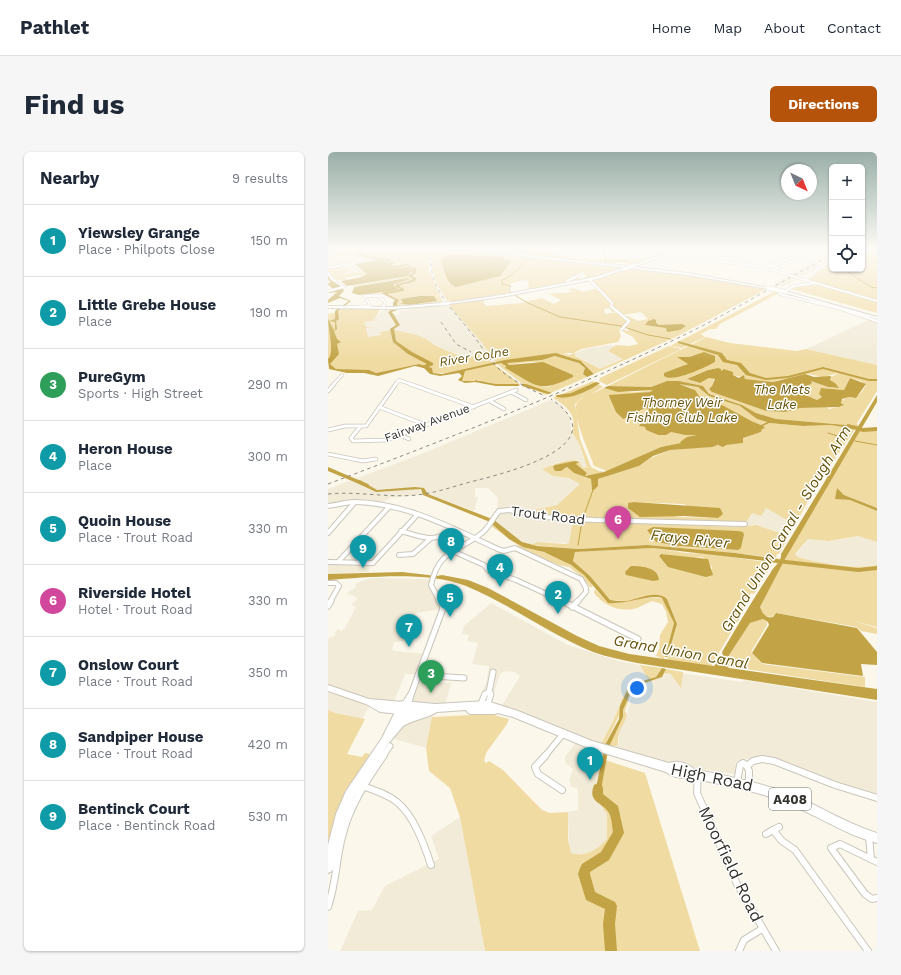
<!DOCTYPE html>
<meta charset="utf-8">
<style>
:root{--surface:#fff;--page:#f6f6f7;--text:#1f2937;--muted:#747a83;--line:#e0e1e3;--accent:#b45309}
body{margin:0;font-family:"Work Sans",sans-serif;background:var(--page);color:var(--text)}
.controls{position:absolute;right:12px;top:12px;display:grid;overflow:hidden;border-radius:6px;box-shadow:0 1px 3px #0004}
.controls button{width:36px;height:36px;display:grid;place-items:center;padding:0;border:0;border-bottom:1px solid var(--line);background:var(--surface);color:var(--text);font:20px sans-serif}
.compass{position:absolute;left:453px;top:12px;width:36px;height:36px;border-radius:50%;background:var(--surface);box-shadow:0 1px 3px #0004;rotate:137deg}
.you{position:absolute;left:309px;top:536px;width:14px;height:14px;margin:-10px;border:3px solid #fff;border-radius:50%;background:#1a73e8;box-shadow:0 0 0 6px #1a73e833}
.badge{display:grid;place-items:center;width:26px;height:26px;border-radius:50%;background:var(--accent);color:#fff;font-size:13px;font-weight:700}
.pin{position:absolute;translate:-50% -33px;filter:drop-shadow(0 1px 2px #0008)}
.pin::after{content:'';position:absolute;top:21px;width:14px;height:12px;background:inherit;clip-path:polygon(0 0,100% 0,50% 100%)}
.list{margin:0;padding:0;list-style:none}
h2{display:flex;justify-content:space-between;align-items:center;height:52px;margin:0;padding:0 16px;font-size:17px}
h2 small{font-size:13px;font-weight:400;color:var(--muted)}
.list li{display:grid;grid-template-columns:26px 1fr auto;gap:12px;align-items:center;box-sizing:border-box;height:72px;padding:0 16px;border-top:1px solid var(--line)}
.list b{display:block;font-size:15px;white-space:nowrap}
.list p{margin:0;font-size:13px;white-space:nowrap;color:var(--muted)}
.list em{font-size:13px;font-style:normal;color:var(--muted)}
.icon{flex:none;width:22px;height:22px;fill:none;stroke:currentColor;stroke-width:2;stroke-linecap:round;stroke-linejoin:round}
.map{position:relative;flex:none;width:549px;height:799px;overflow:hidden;border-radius:6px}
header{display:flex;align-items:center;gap:24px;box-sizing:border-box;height:56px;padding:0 20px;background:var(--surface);border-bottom:1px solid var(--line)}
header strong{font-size:19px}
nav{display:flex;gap:22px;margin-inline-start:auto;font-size:14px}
.intro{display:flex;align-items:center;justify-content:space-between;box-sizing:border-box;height:96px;padding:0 24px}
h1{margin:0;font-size:28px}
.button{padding:10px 18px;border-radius:6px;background:var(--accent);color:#fff;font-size:14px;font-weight:700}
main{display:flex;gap:24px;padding:0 24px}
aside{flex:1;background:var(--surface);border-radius:6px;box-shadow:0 1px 3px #0004}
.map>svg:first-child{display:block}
</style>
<header>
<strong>Pathlet</strong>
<nav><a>Home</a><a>Map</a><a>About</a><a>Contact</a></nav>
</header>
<div class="intro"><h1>Find us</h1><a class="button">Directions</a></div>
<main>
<aside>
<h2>Nearby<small>9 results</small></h2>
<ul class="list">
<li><span class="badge" style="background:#0f9aa8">1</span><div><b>Yiewsley Grange</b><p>Place · Philpots Close</p></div><em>150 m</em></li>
<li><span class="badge" style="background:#0f9aa8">2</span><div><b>Little Grebe House</b><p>Place</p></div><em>190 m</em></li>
<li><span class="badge" style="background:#2e9e5b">3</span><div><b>PureGym</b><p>Sports · High Street</p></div><em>290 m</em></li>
<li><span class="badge" style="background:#0f9aa8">4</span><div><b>Heron House</b><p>Place</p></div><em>300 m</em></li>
<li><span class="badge" style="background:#0f9aa8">5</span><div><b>Quoin House</b><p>Place · Trout Road</p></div><em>330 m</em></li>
<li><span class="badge" style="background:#d1479c">6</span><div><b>Riverside Hotel</b><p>Hotel · Trout Road</p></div><em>330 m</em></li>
<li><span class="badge" style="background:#0f9aa8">7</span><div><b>Onslow Court</b><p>Place · Trout Road</p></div><em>350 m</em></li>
<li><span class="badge" style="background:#0f9aa8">8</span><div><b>Sandpiper House</b><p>Place · Trout Road</p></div><em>420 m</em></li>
<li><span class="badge" style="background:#0f9aa8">9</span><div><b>Bentinck Court</b><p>Place · Bentinck Road</p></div><em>530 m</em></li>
</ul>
</aside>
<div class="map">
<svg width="549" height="799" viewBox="0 0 549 799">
<rect width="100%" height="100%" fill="#fbf7eb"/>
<g fill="#f1ebd8">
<path d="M14 97 8 98V101H7L8 104 30 101 48 108 27 112 35 119 22 121 19 120 22 119 18 117 10 119 0 116V98Z"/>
<path d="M504 101V107L495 114 455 135 445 133 476 115 474 114Z"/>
<path d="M119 151 154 191 169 211H165L163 208 145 204 135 205 106 193 98 187 70 179 52 181 53 183 40 185 36 170 45 169 49 161H52L56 157 65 158 62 160 63 162H71L72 159 79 158V156Z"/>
<path d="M542 167 549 169V213L478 197Z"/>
<path d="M284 193 287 194 280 200 296 206 272 217 247 203V201L260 196Z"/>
<path d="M223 248 233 253 240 261 242 268 243 277 252 293 259 315 255 316 251 309 247 308 230 310 215 317 225 324 240 326 253 331 229 353 202 359 245 369 242 390 240 391 209 390 204 393 194 390 165 368 175 358H169L170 346 160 336H147V345H150L146 359 100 342 62 346 53 351 27 349 0 353V337L91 303Z"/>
<path d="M438 356 464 371 468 365 471 366 461 384 428 373 416 374 424 361 436 358Z"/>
<path d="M530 384 549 390V413L533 415 495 411 467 404 480 387 500 389Z"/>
<path d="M0 410 45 411 40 420 0 422Z"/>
<path d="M48 426 100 427 103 429 105 441 114 457 88 461 89 471 82 472 81 488 66 490 64 497 66 499 97 502 90 522H77L64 554 0 536V487L9 482 6 481 10 477 13 479 17 476 28 455 23 453 30 446 19 441 28 435 27 432 39 427Z"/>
<path d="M163 451 240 493 290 509 312 513 320 527 304 532 298 538 286 567 271 595 172 557 192 524 187 520 178 519 172 522 161 556 148 555 159 528 161 514 144 512 150 491 139 489 141 483 134 482 136 474Z"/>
<path d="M338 517 353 521 414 530 416 528 549 550V644L446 606H424L408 610 407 622 372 617 308 602 286 601 291 590 290 582 299 563 305 536 342 521Z"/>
<path d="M88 530 123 531 116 556 106 557 98 596 60 585Z"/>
<path d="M0 537 43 552 34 567 7 561 0 558Z"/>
<path d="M249 589 276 598 269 631V645L283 656 280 698 241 704 240 660 250 658V637L242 634 243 631 241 630 245 617 237 610V605Z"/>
<path d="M132 665 157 799H12L30 759 44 758 57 734 111 707 103 684Z"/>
</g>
<g fill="#f0dba2" fill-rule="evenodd">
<path d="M5 97H102L101 118 115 151 68 156 69 148 55 141 31 143 71 138 65 134 81 127H69L26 135V134L80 124 84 121V115L64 116C52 105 44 109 27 112L47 108 30 101 8 104 6 101H8V98L0 99ZM91 144H104L108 146 102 150 71 155 75 151 73 147Z"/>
<path d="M104 97 154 100 295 117C279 122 258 131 240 129L247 125 256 127 258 124 255 121 234 131 201 138 200 128 190 129 180 133 182 134 180 137 182 142 120 150C108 133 101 119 104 97Z"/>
<path d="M179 97H211L227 103 264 107H313L342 97 304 113 296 112 303 109C277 114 205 106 179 97Z"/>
<path d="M534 97H549V148L481 128 492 118 504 112V117H534Z"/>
<path d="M7 115 10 117 9 119 18 117 23 119 10 123 35 119 39 122 34 125 32 123 17 126 19 128H8L0 121V116Z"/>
<path d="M301 117 385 127 439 137 346 186H338L343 187 266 222 255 210 233 202 168 210 154 191 119 151 154 147 158 154 193 151 214 146 226 152 233 148 221 142C229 140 237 142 245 139L240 137 244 136 256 140 270 136 262 128ZM281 156 284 160H289L295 163 313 160 320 167 310 169 300 164H297L302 171 297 175 301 176 300 179 296 178 294 179 305 185 310 192 301 194 288 193 280 199 295 207 272 217 247 204V201L241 203 235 201H246L253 197 290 190 293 184 291 177 295 175 300 169 289 160 277 162 276 157Z"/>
<path d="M492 133 549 150V161L463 137 471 134Z"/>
<path d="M448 139 453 140 392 172 388 177H382L373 182 377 185 354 196 342 194Z"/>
<path d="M15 155 53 156 45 169 36 170 38 175H45L38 176 40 185 53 183 52 180 66 178 89 183 98 187 106 193 134 205 145 204 146 201 155 204 165 211 118 221H105L104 216 91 212 48 221 8 217 0 211V162L10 160Z"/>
<path d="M378 185 402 191 469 199 478 197 549 213V227L547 229H549V239L529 271 530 274 448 267 428 261 414 253 381 242 375 234 351 229H339L323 235 280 234 362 193 380 199 363 193ZM365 203 387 210 355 223 336 221 358 214 360 210 355 209ZM390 216 392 217 393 219 396 217 405 220V223L413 225 416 222 417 227 446 230 450 228 480 222 496 225 513 220 501 226 510 236 500 235 483 229 484 231 474 238 475 242 489 248 494 245 491 242 495 236 516 238 522 226 533 229 538 233 533 241 526 246 520 245 513 249 515 254 501 257 498 255 472 256 453 260 438 259 384 240 381 237 384 234 386 227 382 226 371 231 359 227 380 218Z"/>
<path d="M341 194 353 197 279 233 271 229 272 226Z"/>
<path d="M228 204 251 211 257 216 255 222 259 225 218 243 196 233 169 212 175 211 179 217 215 235H220L245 223 240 221 220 220 218 222 208 219 212 218 218 220 226 216C213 207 196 210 181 213L179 211 214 208Z"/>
<path d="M166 212 192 232H168L150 228 138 230 133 228 137 219Z"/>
<path d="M265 229 275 235 261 243 276 236C299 243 323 241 345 231 339 241 295 243 282 243L286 255 295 267 301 265 300 261 313 259 317 256 321 257 320 269 323 271 312 272 311 274 318 275V278L330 283 343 280 357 283H369L353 289 354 291 333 295 279 319 266 314C262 302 243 262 249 251 251 247 256 245 258 243L247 252 252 287 263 315 271 319 277 320 257 324 259 321 248 312 250 311 249 309 227 313 225 315 235 318 240 315 246 321 263 327 264 338 270 334V327L311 314 323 306 342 298 415 291V286L432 280 435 274 440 271 475 274 505 273 527 277 484 341 471 366 468 365 464 371 438 356 433 364 424 361 419 369C346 374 272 367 199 362L202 359 229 353 252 332 241 326 225 324 214 317C226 313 238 306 251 309L255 316 259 315 252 293 244 280C250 263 238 254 225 246ZM303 350 355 352 390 366 350 365Z"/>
<path d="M347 231 370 235 381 244 412 254 429 267 439 270 433 273 426 271 383 248 373 247 364 236Z"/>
<path d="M549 278V356L516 343 509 337 510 347 522 348 549 359V390L530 384 500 389 480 387 467 402 470 405C491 411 528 418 549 413V416L545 415 535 417 455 409 532 279Z"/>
<path d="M245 369 413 375 428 373 461 384 451 402H449L448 406 407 401 319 393 252 397 204 393 209 390 237 392 241 391ZM319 377 410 379 416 383 414 393 410 398 357 395 328 390Z"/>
<path d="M165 372C175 380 183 389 194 394 201 397 209 397 215 400 232 407 257 418 265 435H262L253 424 241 415 231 413 189 395 191 394 163 374Z"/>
<path d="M325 396 358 401 382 402 445 411 426 442 423 441 415 454 416 459 383 514 339 508 342 498 344 496 343 494 349 472 339 447 326 443 297 449 281 448 262 424 245 409 247 400ZM333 402 365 406 375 405 384 415V418L334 408 331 404Z"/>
<path d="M455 410 531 418 549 417V475L523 468 549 476V482L533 479 529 475 448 461 444 465 437 464 432 455Z"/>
<path d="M267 437 279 450 283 451C293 450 329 443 335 447L346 471 336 507 328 504 331 497 332 483 340 470 338 460 334 452 324 449C319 451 314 454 309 456 292 461 276 454 266 441Z"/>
<path d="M435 467 439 470V473L423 500 434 512 537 525V535L398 514 396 511 422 471Z"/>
<path d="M312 513 334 516 328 525 306 532 277 593 273 592 286 567 298 538 304 532 320 527Z"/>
<path d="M338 517 355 520 353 536 342 521 336 522Z"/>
<path d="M334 525 305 536 297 559 299 563C297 570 293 575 291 581 289 586 291 590 289 594L281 595 295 565V558L305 535Z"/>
<path d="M0 558 7 561 37 567 19 602 34 605 37 601 42 602C24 630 9 657 0 689Z"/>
<path d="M162 562 181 567 179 572 158 601 156 609 158 611 161 609 175 618 214 658 222 661 240 660V688L243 701C257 706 270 697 279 687V662L268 646 272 604 273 605 268 642 269 645 276 651 272 643 271 640 277 608 317 621 372 799H157L132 665 122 636 101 619 98 596 104 565Z"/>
</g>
<g fill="#c2a446" fill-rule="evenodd">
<path d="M123 102 173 105 183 109 172 124 128 135C117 131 117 117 112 108Z"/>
<path d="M50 108 59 110 64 116 83 115 84 119 80 124 26 133 19 134 13 129 34 125 39 122 27 112Z"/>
<path d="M0 124 14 135 16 139 11 144 23 149 10 159 11 167 8 169 9 177 6 179 9 187 13 190 9 192 11 202 2 212 8 217 41 218 48 221 91 212 104 216 105 221 114 222 177 208 228 201 253 209 266 222 259 225 255 222 257 216 251 211 227 204 214 208 179 211 181 213 215 210 245 223V225C210 241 211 235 179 217L177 216 178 214 173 211 137 219 134 229H158L137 231 130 228 134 224 131 221 112 224 102 222 96 216 87 214 50 224 36 221H19L1 217 0 207C7 201 0 178 0 167L6 178H7V170L1 169 7 167V159L21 149 12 146 0 151V148L9 140 0 141 7 138 0 133V131L3 130 0 128Z"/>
<path d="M79 126 82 127 65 133 71 138 31 143 24 141 26 135Z"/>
<path d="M91 144H106L109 149 82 153 72 152 75 151 73 147Z"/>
<path d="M326 167 328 168V171L331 173 354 172 358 174 352 178 339 180 338 176 317 173 320 169Z"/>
<path d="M376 200 387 204V210C378 215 345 231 336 224V221L360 212 349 205H361Z"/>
<path d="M390 216 393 217V219L396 217 405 220V223L411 226 419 221 416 223 417 227 445 230 477 222 486 225 503 224 502 228 507 231 511 236 500 235 483 229 484 231 474 238 475 242 489 248 494 245 491 242 493 236 516 238 522 226 538 232 528 246 521 245 514 247 513 251 516 253 511 255 472 256 457 260 438 259 384 240 381 237 384 234 387 227 381 226 372 231 359 227 380 218Z"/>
<path d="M339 229H351L375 234 381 242 414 253 428 261 448 267 530 274 527 277 503 273 475 274 441 271 435 274 437 276 434 277 433 280 415 286V291L398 293 395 295 390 293 384 295 342 298 325 304 311 314 270 327V334L266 338H264L263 327 246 321 239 315 233 319H227L225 315 227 313 247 309 251 310 248 312 259 321 257 324 276 320 333 295 353 291 352 290 359 285 369 283H357L343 280 338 283H330L318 278 317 275 311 274 312 272 323 271 316 266 321 257C315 255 310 260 307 263L300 261 301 265 295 267 288 260 281 244V243L322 240 325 238 290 240 276 236 280 234 323 235ZM351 232 370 235 381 244 412 254 429 267 439 270 433 273C413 266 395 249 373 247L367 238Z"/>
<path d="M549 243V250L457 407 432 455C435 461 437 467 445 465L448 461 529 476 549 500V513L533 512 535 524 434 511 424 501 441 473 440 470 435 467 422 471 396 511 401 516 549 537V548L309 511C295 508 279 505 265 500 221 482 182 452 138 434 100 419 41 425 0 428V422L74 420 109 424 114 423 140 428 160 436 249 484 271 494 301 502 386 514 395 504 394 500C410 473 426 446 443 420 446 414 454 410 453 402Z"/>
<path d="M32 328 49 338 87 335 96 336 100 342 164 367 162 370 95 343 93 337 48 340 27 330Z"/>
<path d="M509 336 516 343 549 356V359L522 348 507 347Z"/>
<path d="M306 350 392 356 395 362 390 366 356 364 312 365 300 356V351Z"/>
<path d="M166 368 194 390 209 394 251 397 319 393 407 401 451 407 447 410 325 396 247 400 245 409 262 424 282 448C287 449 293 449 298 449 310 447 329 437 339 447L349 472 343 493 344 497 339 505H337L346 471 334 446C324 442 295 453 280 451L256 423 243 413 216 400 195 395 181 387 163 371Z"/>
<path d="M325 375 410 379 415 380 416 383 413 396 410 398 350 394 328 390 319 378Z"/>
<path d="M333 402 380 407 385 423 378 425 340 415 331 404Z"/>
<path d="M303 414C313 414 330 415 331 428L325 429 298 423 297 420Z"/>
<path d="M334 516 338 517 334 525 305 535 295 558V565L281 595 277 593 291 567 292 554 301 535 311 530 328 525Z"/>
<path d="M276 598 280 599 272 643 269 645V631Z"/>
</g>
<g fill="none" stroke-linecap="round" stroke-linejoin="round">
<g stroke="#c2a446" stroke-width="1">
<path d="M190 97 209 103"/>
<path d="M275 97 278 106 276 109H300"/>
<path d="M307 97 324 98"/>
<path d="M201 107 181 125 174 128V132L183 134 181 137 183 141 200 151 232 165 293 174 320 183 343 187"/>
<path d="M515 117 543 135 549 136"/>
<path d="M500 281 519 287"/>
<path d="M527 289 549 293"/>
<path d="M255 366 265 338"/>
<path d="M250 393 254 369"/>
</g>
<g fill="#c2a446" fill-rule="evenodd">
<path d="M32 97H35L31 101 43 105 63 107 62 109 66 111 64 113 65 114 79 112 88 116V121L84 124 88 126V128C83 132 77 131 71 134L76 137V139L59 142 71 148 69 151V158L64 160 72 173 66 177 68 189 84 200 105 211V213L98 216H94V214L99 212 80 202 65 190 62 177 68 173 60 160 65 157V151L67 148 53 141 72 137 66 134C72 130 80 131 85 127L80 124 84 121V116L79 114 63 116 60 113 62 111 59 109 42 107 28 102Z"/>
<path d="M350 189 394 201 399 208 413 211 422 221 438 226 460 224 495 215 541 227H549V229H541L495 217 460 226 438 228 418 223 409 213 395 210 390 203 350 191Z"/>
<path d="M147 228 168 232H190L192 233 190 234H168L147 230Z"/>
<path d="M268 230 272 231C263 238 238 250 227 244L229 243 243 241Z"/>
<path d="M194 232H198L224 241 220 242 194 234Z"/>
<path d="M520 272 535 276 549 275V279L535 280 518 275 517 274Z"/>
<path d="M0 315 40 332 41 333 38 335 36 334 0 319Z"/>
<path d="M437 406H440L530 416 549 414V418L530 420 440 410 436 408Z"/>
<path d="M270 631 274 633 275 636V642L290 654 296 681 281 708 262 720V722L267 740 287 750 289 754 287 772 289 799H277L275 772 277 757 258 748 250 722 252 716 254 712 273 700 285 680C284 675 284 666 281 661 275 650 259 651 266 633Z"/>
</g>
<defs>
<g id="street-far5">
<path d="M435 97 443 102 482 110"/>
<path d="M469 97 479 103"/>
<path d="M346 99 348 97"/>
<path d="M335 103 427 114 459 122"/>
<path d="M355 104 443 102"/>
<path d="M328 108 342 104"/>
<path d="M441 109 458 112"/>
<path d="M0 116 20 112"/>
<path d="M446 118 490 97"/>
<path d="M0 121 4 127 16 135 0 139"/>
<path d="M470 126 549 149"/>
<path d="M261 127 284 151 283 155 286 157"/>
<path d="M477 128 484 124 488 118 504 108"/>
<path d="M240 130 239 129 255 121"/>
<path d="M488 131 466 134 451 142 513 157"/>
<path d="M37 145 36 144H51L57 150 55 156"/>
<path d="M20 155 42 154 40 149H38"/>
</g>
<g id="street-far4">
<path d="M285 156 301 169 294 177"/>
<path d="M510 156 549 169"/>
<path d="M5 233 14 223"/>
<path d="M67 233 71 228 85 233"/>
</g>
<g id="street-far3">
<path d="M82 232 146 255"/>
<path d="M0 239 6 232"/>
<path d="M183 240 198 248"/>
<path d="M162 249 176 257"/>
<path d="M51 255 98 273"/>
<path d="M32 275 23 286 25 289 59 288 188 238"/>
<path d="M0 278 17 274H38L68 232"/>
<path d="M72 283 81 287"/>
<path d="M0 302 35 309 48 307"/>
</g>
<g id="street-far2">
<path d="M0 354C9 353 18 350 27 350 79 351 126 377 172 398L176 399 187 396 253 427 258 436V440L249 450"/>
<path d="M73 379C94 385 106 392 125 377"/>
<path d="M0 381 27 350"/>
<path d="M129 401 156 413 160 418 188 428 236 450"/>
<path d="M71 403 85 402 102 387"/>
<path d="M0 410 45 411 89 363"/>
<path d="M10 410 61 355"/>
<path d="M0 431H8L11 434 2 450"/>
<path d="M112 450 103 433C111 397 129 401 154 381 161 375 165 366 171 359L181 358 216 365 266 368 417 372"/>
</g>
<g id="street-far1">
<path d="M234 449 310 487"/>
<path d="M0 454 3 449"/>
<path d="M244 455 250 449"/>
<path d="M90 523 136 526"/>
<path d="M161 540 165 520"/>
<path d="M76 553 84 540 114 459 115 454 111 449"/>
<path d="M80 554 84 540"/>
<path d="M152 554 157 542 161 540"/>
<path d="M159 554 163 542 161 540"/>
<path d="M55 604 62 594"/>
<path d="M217 604 235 582"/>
</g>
<g id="street">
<path d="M218 603 207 615 210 622 234 638"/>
<path d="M419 614 425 609 434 607 446 609 507 633 549 646"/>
<path d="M419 614 421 619V633"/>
<path d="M370 623 369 641 409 732 448 799"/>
<path d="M409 631 412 613 415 611 419 614"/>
<path d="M34 634C46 638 59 642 69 650 86 664 96 692 103 713"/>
<path d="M445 678 451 675"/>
<path d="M438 682 445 678 454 689 467 698 540 799"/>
<path d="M541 684 543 707"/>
<path d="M549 710 512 692 503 696 537 742 544 747 549 746"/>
<path d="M0 755C8 732 8 708 14 685 21 655 38 629 56 603"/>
<path d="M411 799 416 788 434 777"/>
</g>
<g id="secondary">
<path d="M341 97H344L336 104 308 114 306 113 334 102Z"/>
<path d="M295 116 297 117 269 127 173 145 121 152 119 151 173 143 268 125Z"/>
<path d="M113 151 115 152 114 153 65 157 0 156V154L65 155Z"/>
<path d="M0 533 41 547 75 550 78 551 79 553 78 555 73 556 76 559 75 561 72 562 52 560 38 552 0 539Z"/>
</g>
<path id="primary" d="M75 549 107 552 159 549 190 559 264 589 341 611C350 608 359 611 366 617 400 624 435 631 467 644 495 656 520 672 549 681V691C518 683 492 665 463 653 431 639 396 633 363 626 354 627 346 626 338 620L263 597 185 565 170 561 167 562H143L140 561 138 558 109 560 101 564 83 570 75 574 60 592 26 645 17 666 6 715 4 719 0 721V693L8 662 18 639 54 586 72 550Z"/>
<g id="highway">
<path d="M0 97H3L0 99Z"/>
<path d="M131 97H146L360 121 442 136 440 137 360 123Z"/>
<path d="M457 139 549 165V167L457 141Z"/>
</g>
</defs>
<use href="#street-far5" stroke="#cac6bb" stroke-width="3"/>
<use href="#street-far4" stroke="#cac6bb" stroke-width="3.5"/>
<use href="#street-far3" stroke="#cac6bb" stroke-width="4.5"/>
<use href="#street-far2" stroke="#cac6bb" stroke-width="6"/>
<use href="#street-far1" stroke="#cac6bb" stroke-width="7"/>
<use href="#street" stroke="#cac6bb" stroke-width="8"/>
<use href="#secondary" stroke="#cac6bb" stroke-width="2"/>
<use href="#primary" stroke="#cac6bb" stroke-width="2"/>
<use href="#highway" stroke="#cac6bb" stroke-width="2"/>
<use href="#street-far5" stroke="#fff" stroke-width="2"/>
<use href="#street-far4" stroke="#fff" stroke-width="2.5"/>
<use href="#street-far3" stroke="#fff" stroke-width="3"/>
<use href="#street-far2" stroke="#fff" stroke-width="4"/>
<use href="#street-far1" stroke="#fff" stroke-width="5"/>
<use href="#street" stroke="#fff" stroke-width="6"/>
<use href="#secondary" fill="#fff" fill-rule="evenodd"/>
<use href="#primary" fill="#fff" fill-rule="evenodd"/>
<use href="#highway" fill="#fff" fill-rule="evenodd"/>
<g stroke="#8c8981" stroke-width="1" stroke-dasharray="3.5 3.5" stroke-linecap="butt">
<path d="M103 97C99 137 122 153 144 182 154 194 160 207 172 218 186 229 201 237 217 244"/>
<path d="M113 170 128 192 143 200"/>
<path d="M0 332C119 287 238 241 352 185 404 160 453 129 504 103"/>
<path d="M0 342C30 339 59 346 89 343 107 341 124 335 142 330 174 322 293 294 223 247"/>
</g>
<defs>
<path id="street-bridge" d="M459 122 470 126"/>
<g id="secondary-bridge">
<path d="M296 117 307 113"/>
<path d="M113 152 121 151"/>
</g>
<path id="highway-bridge" d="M440 136 458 140"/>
</defs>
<use href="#street-bridge" stroke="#cac6bb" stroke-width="3" stroke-linecap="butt"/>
<use href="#secondary-bridge" stroke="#cac6bb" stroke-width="4" stroke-linecap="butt"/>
<use href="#highway-bridge" stroke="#cac6bb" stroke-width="5" stroke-linecap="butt"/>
<use href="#street-bridge" stroke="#fff" stroke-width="2"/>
<use href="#secondary-bridge" stroke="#fff" stroke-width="3"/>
<use href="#highway-bridge" stroke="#fff" stroke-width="4"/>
</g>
<linearGradient id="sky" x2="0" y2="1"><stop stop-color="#99aea7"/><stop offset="0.46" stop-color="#fdfbf6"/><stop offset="1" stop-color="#fdfbf6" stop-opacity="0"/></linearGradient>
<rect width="549" height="209" fill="url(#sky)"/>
<g text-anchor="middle" stroke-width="3" stroke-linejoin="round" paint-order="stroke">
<g font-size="12" fill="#33322d" stroke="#fff">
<text transform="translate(99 271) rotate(-20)" y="4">Fairway Avenue</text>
</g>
<g font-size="13" font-style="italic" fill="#685308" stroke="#fff">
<text transform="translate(146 204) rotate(-9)" y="5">River Colne</text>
<text x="454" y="242">The Mets<tspan x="454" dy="15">Lake</tspan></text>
<text x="354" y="255">Thorney Weir<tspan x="354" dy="15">Fishing Club Lake</tspan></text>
</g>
<rect fill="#fff" stroke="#70706c" stroke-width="1" x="441" y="636" width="42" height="22" rx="3"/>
<g font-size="13" font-weight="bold" fill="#33322d">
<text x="462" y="652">A408</text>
</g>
<g font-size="14" fill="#33322d" stroke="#fff">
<text transform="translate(220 363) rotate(7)" y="5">Trout Road</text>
</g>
<g font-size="15" font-style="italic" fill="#685308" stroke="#fff">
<text transform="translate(458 377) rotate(-59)" y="5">Grand Union Canal - Slough Arm</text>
<text transform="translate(362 387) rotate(6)" y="5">Frays River</text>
<text transform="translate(353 500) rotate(10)" y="5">Grand Union Canal</text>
</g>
<g font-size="17" fill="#33322d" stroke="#fff">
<text transform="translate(384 625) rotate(12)" y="6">High Road</text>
<text transform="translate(403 712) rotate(64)" y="6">Moorfield Road</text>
</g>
</g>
</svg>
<div class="controls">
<button>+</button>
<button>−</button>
<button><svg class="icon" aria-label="locate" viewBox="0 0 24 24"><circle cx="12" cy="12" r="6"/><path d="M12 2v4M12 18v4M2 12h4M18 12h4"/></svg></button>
</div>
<svg class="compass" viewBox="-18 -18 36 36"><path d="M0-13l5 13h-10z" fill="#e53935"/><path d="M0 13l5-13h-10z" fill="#747a83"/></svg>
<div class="you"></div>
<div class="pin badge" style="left:262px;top:628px;background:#0f9aa8">1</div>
<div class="pin badge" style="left:230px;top:462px;background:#0f9aa8">2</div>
<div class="pin badge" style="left:103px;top:541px;background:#2e9e5b">3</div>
<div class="pin badge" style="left:172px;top:435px;background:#0f9aa8">4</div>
<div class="pin badge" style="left:122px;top:465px;background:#0f9aa8">5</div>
<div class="pin badge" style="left:290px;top:387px;background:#d1479c">6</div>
<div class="pin badge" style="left:81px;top:495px;background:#0f9aa8">7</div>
<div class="pin badge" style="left:123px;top:409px;background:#0f9aa8">8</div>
<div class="pin badge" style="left:35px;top:416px;background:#0f9aa8">9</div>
</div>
</main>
